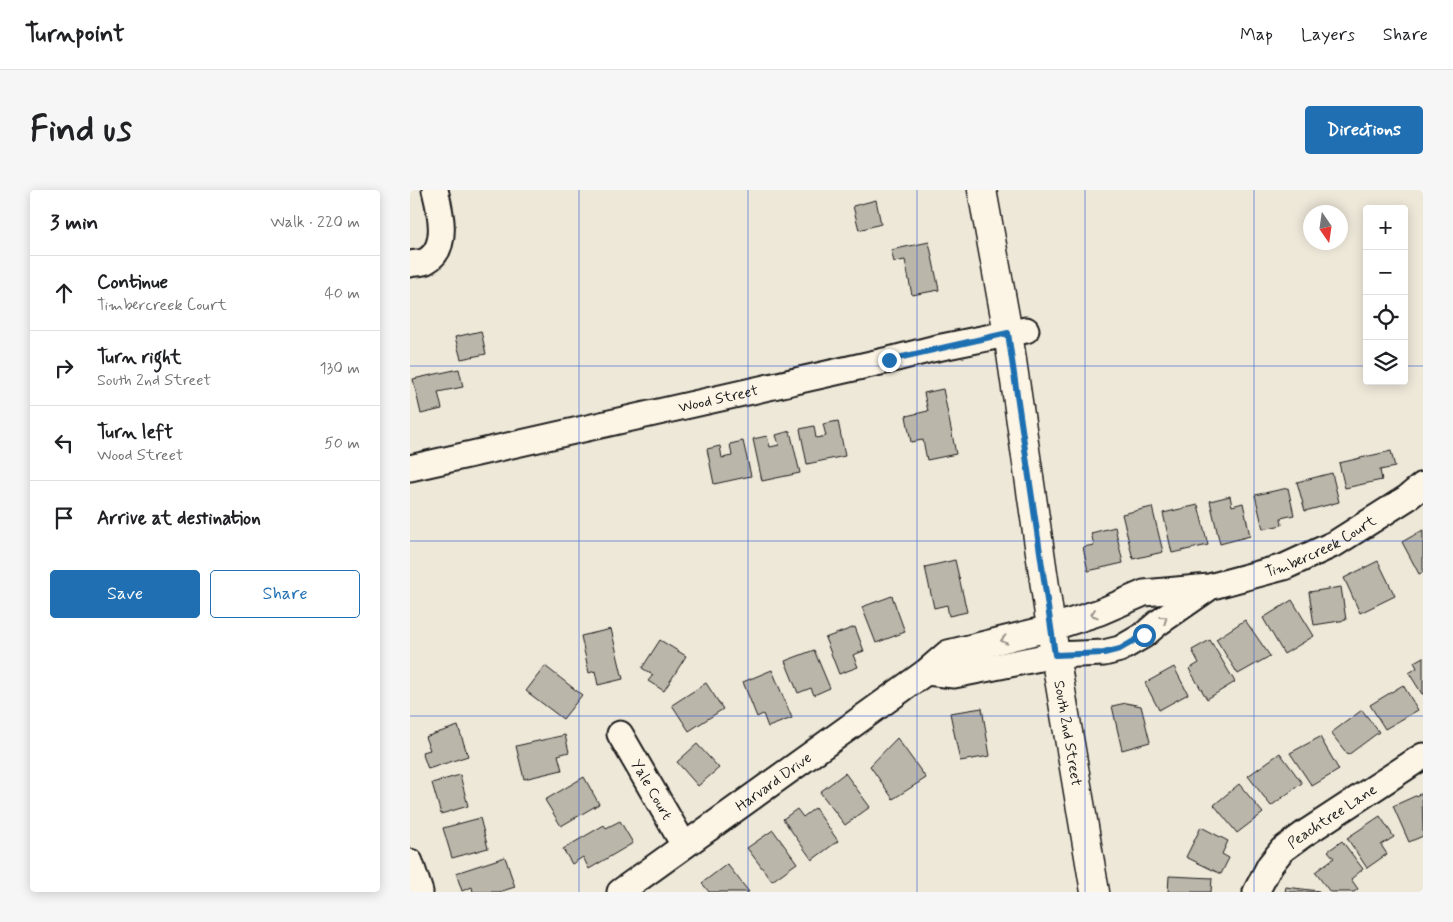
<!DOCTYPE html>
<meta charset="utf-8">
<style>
:root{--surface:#fff;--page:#f6f6f6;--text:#202124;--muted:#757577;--line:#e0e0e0;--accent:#1f6fb2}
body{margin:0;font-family:Mynerve,sans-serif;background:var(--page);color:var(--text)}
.controls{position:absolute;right:15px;top:15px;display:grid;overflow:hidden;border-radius:5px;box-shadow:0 2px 12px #0003}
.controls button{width:45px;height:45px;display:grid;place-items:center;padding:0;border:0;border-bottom:1px solid var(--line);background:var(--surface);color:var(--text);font:25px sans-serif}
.compass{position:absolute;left:893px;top:15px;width:45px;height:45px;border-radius:50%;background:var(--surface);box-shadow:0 2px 12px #0003;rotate:167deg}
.stop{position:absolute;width:15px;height:15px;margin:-11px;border:4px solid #1f6fb2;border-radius:50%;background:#fff}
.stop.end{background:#1f6fb2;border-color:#fff;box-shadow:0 1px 5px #0008}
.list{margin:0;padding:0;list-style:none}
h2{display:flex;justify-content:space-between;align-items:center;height:65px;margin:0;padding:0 20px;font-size:21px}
h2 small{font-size:16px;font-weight:400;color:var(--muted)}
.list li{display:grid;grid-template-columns:32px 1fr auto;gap:15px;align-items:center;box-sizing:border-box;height:75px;padding:0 20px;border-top:1px solid var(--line)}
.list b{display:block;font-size:19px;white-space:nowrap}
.list p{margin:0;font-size:16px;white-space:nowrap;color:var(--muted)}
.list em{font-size:16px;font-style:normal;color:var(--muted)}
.actions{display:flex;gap:10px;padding:15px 20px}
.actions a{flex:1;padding:11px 0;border:1px solid var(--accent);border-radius:5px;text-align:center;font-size:18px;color:var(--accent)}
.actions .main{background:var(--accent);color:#fff}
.icon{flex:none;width:28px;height:28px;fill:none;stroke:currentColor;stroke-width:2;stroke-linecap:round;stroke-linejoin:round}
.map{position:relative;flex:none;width:1013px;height:702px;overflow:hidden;border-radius:5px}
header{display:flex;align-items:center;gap:30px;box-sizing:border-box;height:70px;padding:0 25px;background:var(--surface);border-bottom:1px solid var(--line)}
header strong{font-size:24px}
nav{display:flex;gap:28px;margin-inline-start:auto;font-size:18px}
.intro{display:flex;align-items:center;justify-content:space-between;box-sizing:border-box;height:120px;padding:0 30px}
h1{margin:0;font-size:35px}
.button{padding:12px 22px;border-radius:5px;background:var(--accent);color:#fff;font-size:18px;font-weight:700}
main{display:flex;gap:30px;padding:0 30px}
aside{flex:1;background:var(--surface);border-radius:5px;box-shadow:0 2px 12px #0003}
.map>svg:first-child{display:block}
</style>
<header>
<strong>Turnpoint</strong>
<nav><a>Map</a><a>Layers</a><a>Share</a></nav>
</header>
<div class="intro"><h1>Find us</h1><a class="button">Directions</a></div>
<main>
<aside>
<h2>3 min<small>Walk · 220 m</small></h2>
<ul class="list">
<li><svg class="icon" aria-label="ahead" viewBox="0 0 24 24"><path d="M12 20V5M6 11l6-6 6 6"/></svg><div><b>Continue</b><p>Timbercreek Court</p></div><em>40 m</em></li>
<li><svg class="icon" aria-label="right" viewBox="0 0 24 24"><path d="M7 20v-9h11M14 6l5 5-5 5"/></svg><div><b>Turn right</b><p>South 2nd Street</p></div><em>130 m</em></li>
<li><svg class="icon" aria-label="left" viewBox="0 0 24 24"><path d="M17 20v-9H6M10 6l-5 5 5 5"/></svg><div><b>Turn left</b><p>Wood Street</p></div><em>50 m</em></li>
<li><svg class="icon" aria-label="arrive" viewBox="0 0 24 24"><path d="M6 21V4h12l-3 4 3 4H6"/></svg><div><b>Arrive at destination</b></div></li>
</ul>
<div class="actions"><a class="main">Save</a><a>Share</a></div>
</aside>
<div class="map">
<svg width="1013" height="702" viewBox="0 0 1013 702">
<rect width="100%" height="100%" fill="#eee8d9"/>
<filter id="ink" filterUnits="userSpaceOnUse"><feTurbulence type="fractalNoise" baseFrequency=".02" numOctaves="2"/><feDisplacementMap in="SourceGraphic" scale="10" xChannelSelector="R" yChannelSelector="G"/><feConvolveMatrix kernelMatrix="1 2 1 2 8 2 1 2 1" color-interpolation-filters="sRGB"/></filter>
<g filter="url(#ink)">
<g fill="#bab6aa" stroke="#1c1c1c">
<path d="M466 10 471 34 449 40 443 16Z"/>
<path d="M519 52 529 100 502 105 495 70 484 72 481 60Z"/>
<path d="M71 141 76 164 51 169 45 147Z"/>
<path d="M49 179 53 197 28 202 32 219 11 224 3 189Z"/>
<path d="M533 199 546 264 517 270 513 250 501 252 496 226 518 221 514 203Z"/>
<path d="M428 231 435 266 397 274 390 239 404 236 406 248 416 246 413 234Z"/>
<path d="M380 241 390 283 352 291 343 249 357 246 360 257 369 255 366 245Z"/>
<path d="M333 251 341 286 304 294 297 259 310 256 312 268 322 266 320 254Z"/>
<path d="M981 261 985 277 970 280 972 290 935 298 929 273Z"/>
<path d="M922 283 929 312 895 321 887 292Z"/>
<path d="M878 298 884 325 871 328 872 335 853 339 845 305Z"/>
<path d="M820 306 822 316 833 313 840 346 810 354 800 311Z"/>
<path d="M788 315 798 355 762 363 753 323Z"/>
<path d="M742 317 753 362 723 369 712 324Z"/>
<path d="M705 337 713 373 678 381 673 357 684 355 681 343Z"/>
<path d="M1013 340V382L1009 384 992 352Z"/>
<path d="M545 370 557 422 539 426 537 415 524 418 515 377Z"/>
<path d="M968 371 985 406 950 423 934 388Z"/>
<path d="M931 397 936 430 904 435 899 402Z"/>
<path d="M482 406 495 442 466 453 452 417Z"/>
<path d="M882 410 904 446 874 464 853 428Z"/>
<path d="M835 430 860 466 828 484 806 449Z"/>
<path d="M445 437 454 461 443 465 448 477 429 484 415 448Z"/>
<path d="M201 439 213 489 188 495 185 481 179 483 171 446Z"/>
<path d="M250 450 276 466 254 501 238 491 243 485 232 478Z"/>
<path d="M800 450 825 492 797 509 779 479 789 473 782 460Z"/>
<path d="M404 460 420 498 404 505 401 498 388 503 375 471Z"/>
<path d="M1013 467V504H1012L999 483 1007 478 1004 472Z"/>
<path d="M135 476 172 505 153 529 116 501Z"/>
<path d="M764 477 778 504 749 520 735 493Z"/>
<path d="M362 480 382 528 358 537 353 524 347 527 333 492Z"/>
<path d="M296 493 313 519 279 541 262 515Z"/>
<path d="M993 495 1008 520 975 539 960 515Z"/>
<path d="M716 513 731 516 740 552 712 560 702 516Z"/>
<path d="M572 518 580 566 550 571 540 523Z"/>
<path d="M952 520 969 542 938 565 921 543Z"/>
<path d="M48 536 58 566 18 579 12 562 20 560 15 547Z"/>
<path d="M155 545 159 562 148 565 152 580 114 589 106 556Z"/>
<path d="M910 547 929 580 902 596 880 563Z"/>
<path d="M487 548 516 588 483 609 460 576Z"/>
<path d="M287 554 309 578 288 596 267 572Z"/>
<path d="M870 563 892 593 861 616 838 586Z"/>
<path d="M435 583 460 617 435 635 410 602Z"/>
<path d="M50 585 58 616 31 624 22 593Z"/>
<path d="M174 587 189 614 151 636 135 610Z"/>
<path d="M829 594 853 623 827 643 804 615Z"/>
<path d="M1012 603 1013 646 999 652 983 616Z"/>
<path d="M405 618 428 651 402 670 373 629 387 619 393 627Z"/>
<path d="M970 626 984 647 971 655 977 664 957 678 937 648Z"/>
<path d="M70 628 78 658 42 668 33 638Z"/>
<path d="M210 631 223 653 179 679 173 667 162 674 153 659 194 635 196 638Z"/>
<path d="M791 637 818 651 812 664 819 668 811 684 776 667Z"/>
<path d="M363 640 387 673 362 691 337 658Z"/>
<path d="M932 651 953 679 941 689 948 699 944 702H920L905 682 924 668 918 661Z"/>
<path d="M95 667 105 697 89 702H63L62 697 52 701 46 683Z"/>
<path d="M317 674 339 702H299L292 693Z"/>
<path d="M759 686 802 688 801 702H758Z"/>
<path d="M876 697 909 701V702H875Z"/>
</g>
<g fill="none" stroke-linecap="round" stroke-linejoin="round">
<defs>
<g id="minor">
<path d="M0 74C5 73 12 73 16 71 40 58 30 20 25 0"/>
<path id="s1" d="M0 278 479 170 522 159 616 140"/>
<path d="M516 482 544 485 645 465 694 463 710 459 734 445 748 433 797 399"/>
<path id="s2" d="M210 544 274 655"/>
<path d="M0 672 10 702"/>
<path id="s3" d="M210 702 516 482 538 463 641 438 690 422 734 403 799 397 874 377 926 353 997 308 1013 295"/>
<path id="s4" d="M846 702 860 675 872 660 894 644 1013 566"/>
</g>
<g id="major">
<path id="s5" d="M572 0 598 143 645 465 685 702"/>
</g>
</defs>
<use href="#minor" stroke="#1c1c1c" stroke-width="29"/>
<use href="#major" stroke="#1c1c1c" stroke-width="31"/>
<use href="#minor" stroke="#fcf5e5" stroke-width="25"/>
<use href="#major" stroke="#fcf5e5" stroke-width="28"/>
</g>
<defs><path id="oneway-chevron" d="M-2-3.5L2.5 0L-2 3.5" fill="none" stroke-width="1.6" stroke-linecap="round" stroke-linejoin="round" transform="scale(1.25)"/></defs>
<g stroke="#97938b">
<use href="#oneway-chevron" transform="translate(684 424) rotate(161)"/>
<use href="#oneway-chevron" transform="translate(754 429) rotate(-36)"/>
<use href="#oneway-chevron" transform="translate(594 450) rotate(168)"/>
</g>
</g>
<g fill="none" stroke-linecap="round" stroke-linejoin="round" filter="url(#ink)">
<path stroke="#1f6fb2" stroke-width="6" d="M479 170 598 143 645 465 694 463 710 459 734 445"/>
</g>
<path fill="none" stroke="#1d4ed8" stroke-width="1" stroke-opacity="0.55" d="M169 0V702M338 0V702M507 0V702M675 0V702M844 0V702M0 176H957M994 176H1013M0 351H1013M0 526H1013"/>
<g text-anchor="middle" stroke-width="5" stroke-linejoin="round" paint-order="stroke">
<g font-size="15" fill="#1c1c1c" stroke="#fcf5e5">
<text dy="5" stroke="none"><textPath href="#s1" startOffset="316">Wood Street</textPath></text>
<text dy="5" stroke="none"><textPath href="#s3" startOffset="796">Timbercreek Court</textPath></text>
<text dy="5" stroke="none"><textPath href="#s5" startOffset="550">South 2nd Street</textPath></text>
<text dy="5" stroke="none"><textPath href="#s3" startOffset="189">Harvard Drive</textPath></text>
<text dy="5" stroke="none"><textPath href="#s2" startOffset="64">Yale Court</textPath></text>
<text dy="5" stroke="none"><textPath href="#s4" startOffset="110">Peachtree Lane</textPath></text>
</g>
</g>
</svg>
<div class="controls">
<button>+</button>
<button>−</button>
<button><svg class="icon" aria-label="locate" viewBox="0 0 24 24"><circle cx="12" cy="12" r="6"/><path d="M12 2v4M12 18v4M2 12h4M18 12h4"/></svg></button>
<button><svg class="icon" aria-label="layers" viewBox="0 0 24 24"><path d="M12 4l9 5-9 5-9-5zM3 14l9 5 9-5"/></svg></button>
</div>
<svg class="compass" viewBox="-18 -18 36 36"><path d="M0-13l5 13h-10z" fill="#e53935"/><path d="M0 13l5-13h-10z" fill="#757577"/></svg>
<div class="stop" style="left:734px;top:445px"></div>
<div class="stop end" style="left:479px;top:170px"></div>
</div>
</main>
